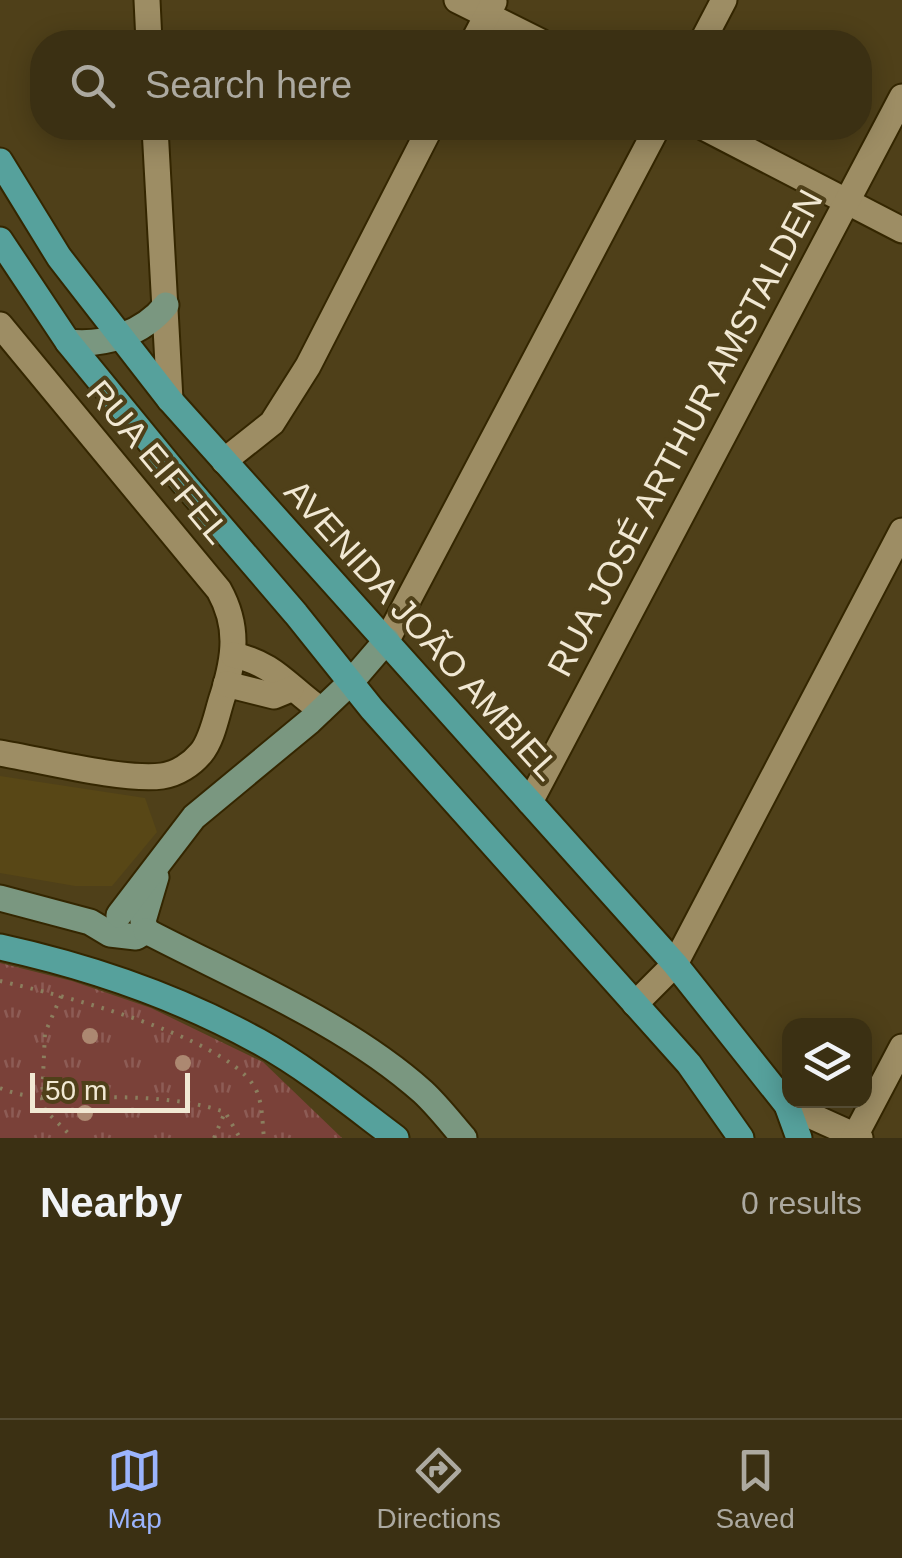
<!DOCTYPE html>
<meta charset="utf-8">
<style>
:root{--surface:#3b3013;--page:#42381c;--text:#f1f3f6;--muted:#aca9a0;--line:#544b33;--accent:#9bb4fd}
body{margin:0;font-family:Arial,sans-serif;background:var(--page);color:var(--text)}
.controls{position:absolute;right:30px;bottom:30px;display:grid;overflow:hidden;border-radius:20px;box-shadow:0 5px 25px #0003}
.controls button{width:90px;height:90px;display:grid;place-items:center;padding:0;border:0;border-bottom:2px solid var(--line);background:var(--surface);color:var(--text);font:50px sans-serif}
.scale{position:absolute;left:30px;bottom:25px;width:160px;box-sizing:border-box;padding-left:10px;border:5px solid #f1e8d3;border-top:0;font-size:28px;line-height:35px;white-space:nowrap;color:#f1e8d3;-webkit-text-stroke:8px #4f4019;paint-order:stroke}
.list{margin:0;padding:0;list-style:none}
h2{display:flex;justify-content:space-between;align-items:center;height:130px;margin:0;padding:0 40px;font-size:42px}
h2 small{font-size:32px;font-weight:400;color:var(--muted)}
.icon{flex:none;width:55px;height:55px;fill:none;stroke:currentColor;stroke-width:2;stroke-linecap:round;stroke-linejoin:round}
.map{position:relative;flex:none;width:902px;height:1138px;overflow:hidden}
.search{position:absolute;background:var(--surface);box-shadow:0 5px 25px #0003;left:30px;right:30px;top:30px;height:110px;display:flex;align-items:center;gap:25px;box-sizing:border-box;padding:0 35px;border-radius:40px;color:var(--muted);font-size:38px}
.sheet{height:280px;background:var(--surface)}
nav{display:flex;justify-content:space-around;align-items:center;box-sizing:border-box;height:140px;border-top:2px solid var(--line);background:var(--surface);font-size:28px;color:var(--muted)}
nav a{display:grid;justify-items:center;gap:5px}
nav .on{color:var(--accent)}
.map>svg:first-child{display:block}
</style>
<div class="map">
<svg width="902" height="1138" viewBox="0 0 902 1138">
<defs>
<pattern id="park-tufts" width="24" height="20" patternUnits="userSpaceOnUse" patternTransform="scale(2.5)"><rect width="24" height="20" fill="#7a4139"/><path d="M3 7l-1-3M5 7V3M7 7l1-3M15 17l-1-3M17 17v-4M19 17l1-3" fill="none" stroke="#8d5c55"/></pattern>
</defs>
<rect width="100%" height="100%" fill="#4f4019"/>
<path fill="#584716" d="M0 776 145 798 157 832 112 886H75L0 873Z"/>
<path fill="url(#park-tufts)" d="M0 963 72 981 151 1008 263 1062 342 1138H0Z"/>
<g fill="none" stroke-linecap="round" stroke-linejoin="round">
<defs>
<g id="street">
<path d="M147 0 149 42"/>
<path d="M457 0 541 42"/>
<path d="M473 42 494 2"/>
<path d="M702 42 724 0"/>
<path d="M155 128 170 400"/>
<path d="M705 128 902 230"/>
<path d="M0 325 219 590C239 626 235 656 223 695 217 712 213 739 201 753 192 764 177 774 162 776 123 781 42 760 0 753"/>
<path d="M224 461 272 423 308 366 430 128"/>
<path d="M387 640 657 128"/>
<path d="M233 655C274 663 288 687 321 710"/>
<path d="M226 684 274 696 291 689"/>
<path d="M530 802 902 97"/>
<path d="M635 1004 675 964 902 531"/>
<path d="M787 1105 860 1138"/>
<path d="M854 1138 902 1047"/>
</g>
<g id="secondary">
<path d="M68 342C104 346 143 334 166 305"/>
<path d="M0 898 90 922 110 934 136 937 146 931 143 921 156 877"/>
<path d="M119 915 194 817 310 721 350 683 387 640"/>
<path d="M146 931C238 979 346 1023 423 1092 438 1106 451 1123 464 1138"/>
</g>
<g id="primary">
<path d="M0 161 59 257 170 400 675 964 787 1105 799 1138"/>
<path d="M0 240 68 342 182 481 296 614 372 709 689 1064 741 1138"/>
<path d="M0 947C91 967 176 996 258 1041 307 1068 352 1105 396 1138"/>
</g>
</defs>
<use href="#street" stroke="#342600" stroke-width="29"/>
<use href="#secondary" stroke="#342600" stroke-width="29"/>
<use href="#primary" stroke="#342600" stroke-width="29"/>
<g stroke="#8b7e5e" stroke-width="4" stroke-dasharray="2.5 8" stroke-linecap="butt">
<path d="M0 981C60 995 220 1034 254 1086 263 1101 262 1121 264 1138"/>
<path d="M61 996 45 1033 42 1099 45 1110 73 1138"/>
<path d="M0 1088C29 1100 55 1097 85 1097 131 1097 181 1097 225 1112L240 1138"/>
<path d="M214 1138 225 1112"/>
</g>
<use href="#street" stroke="#9d8d64" stroke-width="25"/>
<use href="#secondary" stroke="#7a9780" stroke-width="25"/>
<use href="#primary" stroke="#56a19c" stroke-width="25"/>
</g>
<g fill="#ac8871">
<circle cx="90" cy="1036" r="8"/>
<circle cx="183" cy="1063" r="8"/>
<circle cx="85" cy="1113" r="8"/>
</g>
<g text-anchor="middle" stroke-width="8" stroke-linejoin="round" paint-order="stroke">
<g font-size="35" fill="#f1e8d3" stroke="#4f4019">
<text transform="translate(685 433) rotate(-62)" y="12">RUA JOSÉ ARTHUR AMSTALDEN</text>
<text transform="translate(158 462) rotate(50)" y="12">RUA EIFFEL</text>
<text transform="translate(422 630) rotate(48)" y="12">AVENIDA JOÃO AMBIEL</text>
</g>
</g>
</svg>
<div class="controls">
<button><svg class="icon" aria-label="layers" viewBox="0 0 24 24"><path d="M12 4l9 5-9 5-9-5zM3 14l9 5 9-5"/></svg></button>
</div>
<div class="scale">50 m</div>
<div class="search"><svg class="icon" aria-label="search" viewBox="0 0 24 24"><circle cx="10" cy="10" r="6"/><path d="M15 15l6 6"/></svg>Search here</div>
</div>
<section class="sheet">
<h2>Nearby<small>0 results</small></h2>
<ul class="list">
</ul>
</section>
<nav>
<a class="on"><svg class="icon" aria-label="map" viewBox="0 0 24 24"><path d="M3 6l6-2 6 2 6-2v14l-6 2-6-2-6 2zM9 4v14M15 6v14"/></svg>Map</a>
<a><svg class="icon" aria-label="directions" viewBox="0 0 24 24"><path d="M12 3l9 9-9 9-9-9zM9 14v-3h6M13 9l2 2-2 2"/></svg>Directions</a>
<a><svg class="icon" aria-label="saved" viewBox="0 0 24 24"><path d="M7 4h10v16l-5-4-5 4z"/></svg>Saved</a>
</nav>
